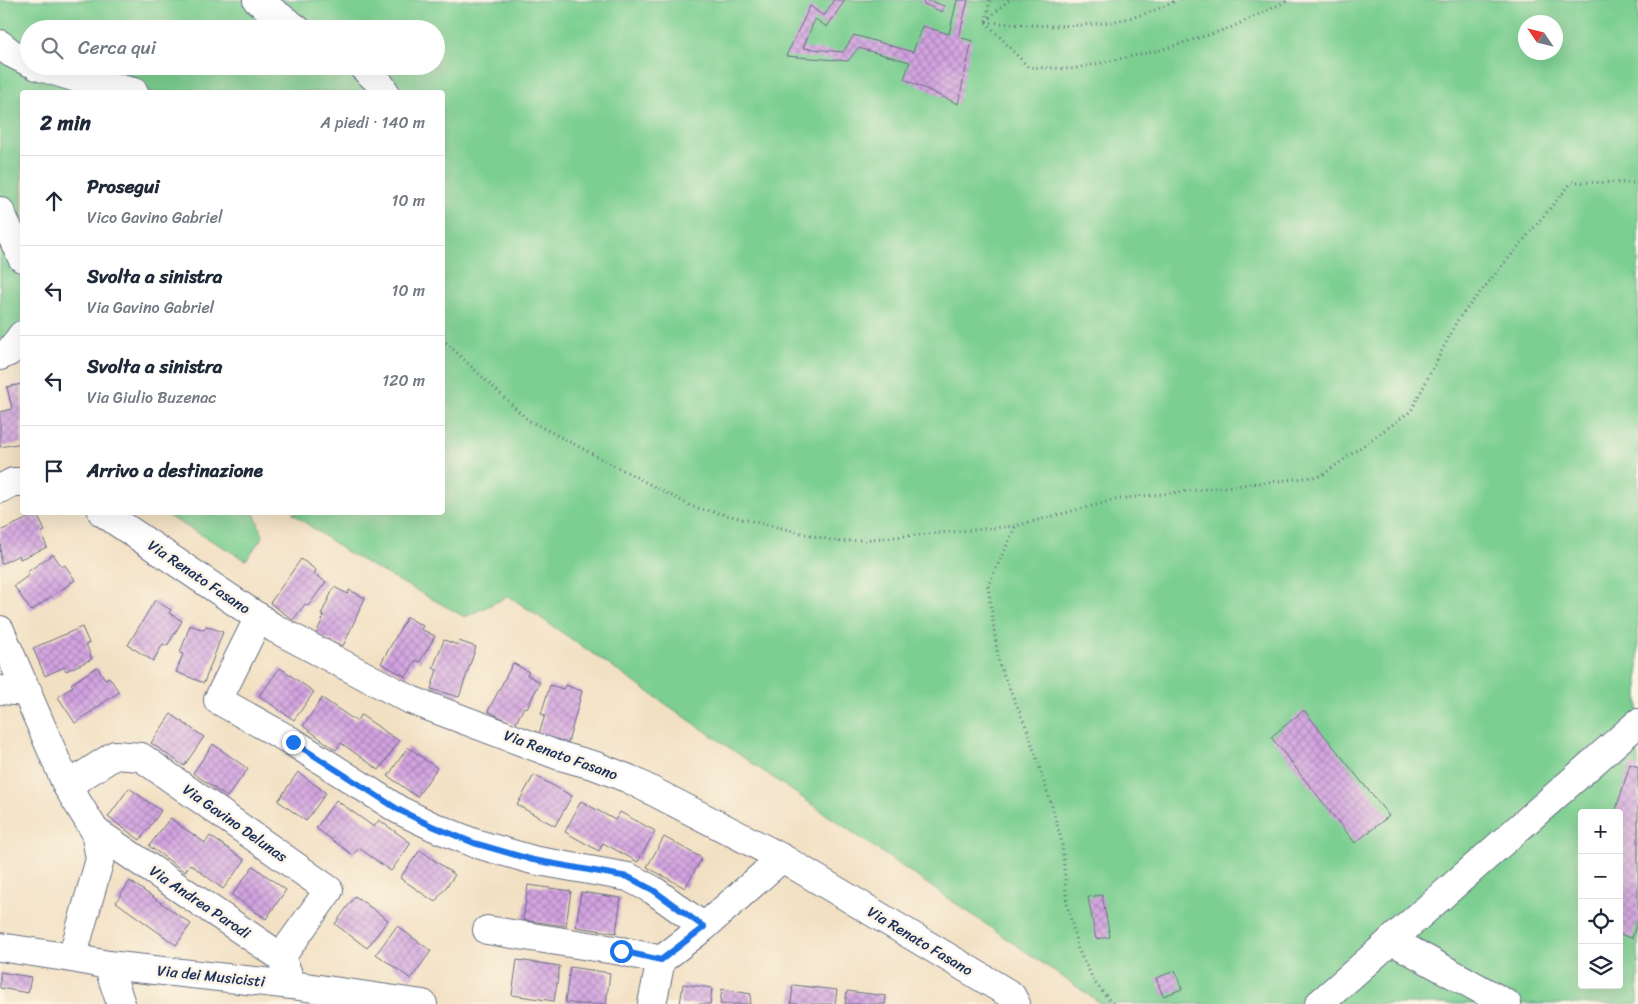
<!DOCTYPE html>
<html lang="it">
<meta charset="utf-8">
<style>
:root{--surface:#fff;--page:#f6f6f7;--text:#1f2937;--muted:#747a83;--line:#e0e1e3}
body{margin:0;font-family:Sriracha,sans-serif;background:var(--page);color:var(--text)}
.controls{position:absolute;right:15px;bottom:15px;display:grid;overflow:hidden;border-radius:5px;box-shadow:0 5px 20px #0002}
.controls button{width:45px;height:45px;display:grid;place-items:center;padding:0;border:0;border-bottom:1px solid var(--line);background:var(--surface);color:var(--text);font:25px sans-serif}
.compass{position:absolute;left:1518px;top:15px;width:45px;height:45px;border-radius:50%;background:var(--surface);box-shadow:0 5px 20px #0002;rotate:305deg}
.stop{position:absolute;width:15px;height:15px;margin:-11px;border:4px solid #1a73e8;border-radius:50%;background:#fff}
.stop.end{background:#1a73e8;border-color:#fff;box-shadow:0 1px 5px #0008}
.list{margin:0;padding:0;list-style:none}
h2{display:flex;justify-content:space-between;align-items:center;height:65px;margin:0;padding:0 20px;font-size:21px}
h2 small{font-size:16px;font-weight:400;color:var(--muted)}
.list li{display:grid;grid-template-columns:32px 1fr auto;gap:15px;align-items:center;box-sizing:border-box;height:90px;padding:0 20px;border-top:1px solid var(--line)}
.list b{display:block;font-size:19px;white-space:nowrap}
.list p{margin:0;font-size:16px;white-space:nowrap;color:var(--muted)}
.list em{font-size:16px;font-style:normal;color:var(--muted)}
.icon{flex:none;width:28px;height:28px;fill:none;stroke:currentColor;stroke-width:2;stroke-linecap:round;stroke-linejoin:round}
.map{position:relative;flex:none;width:1638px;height:1004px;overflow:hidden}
.search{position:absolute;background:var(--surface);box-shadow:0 5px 20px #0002;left:20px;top:20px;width:425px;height:55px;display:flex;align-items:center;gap:12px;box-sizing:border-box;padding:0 18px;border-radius:28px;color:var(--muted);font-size:19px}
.panel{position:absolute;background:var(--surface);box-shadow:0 5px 20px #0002;left:20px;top:90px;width:425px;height:425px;border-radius:5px}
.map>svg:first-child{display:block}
</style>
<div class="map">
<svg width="1638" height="1004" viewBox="0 0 1638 1004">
<defs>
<pattern id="building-cross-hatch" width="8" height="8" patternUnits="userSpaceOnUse" patternTransform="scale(1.25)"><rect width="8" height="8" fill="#d3a3e0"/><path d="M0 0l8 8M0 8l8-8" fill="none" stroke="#aa85b9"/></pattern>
</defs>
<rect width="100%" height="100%" fill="#fcf5e5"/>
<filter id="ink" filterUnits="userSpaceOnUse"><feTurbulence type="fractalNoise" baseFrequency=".02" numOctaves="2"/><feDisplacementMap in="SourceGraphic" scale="10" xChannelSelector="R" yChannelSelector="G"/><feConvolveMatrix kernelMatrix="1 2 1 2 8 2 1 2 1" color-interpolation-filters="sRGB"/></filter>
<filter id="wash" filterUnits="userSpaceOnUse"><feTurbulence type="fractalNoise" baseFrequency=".0096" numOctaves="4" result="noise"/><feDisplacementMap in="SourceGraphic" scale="20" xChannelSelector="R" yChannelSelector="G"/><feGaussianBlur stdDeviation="1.12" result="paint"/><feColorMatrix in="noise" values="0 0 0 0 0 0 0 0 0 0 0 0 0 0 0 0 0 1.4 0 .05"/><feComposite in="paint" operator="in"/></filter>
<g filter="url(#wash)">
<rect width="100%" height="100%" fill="#f2e0c3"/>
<g fill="#7bcf91" stroke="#4b7f78" fill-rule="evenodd">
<path d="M0 0H1638V1004H1102L509 596 465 617 348 553 292 513 442 512V92H22V350L5 337 0 341ZM1526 22H1556V52H1526ZM29 29H436V66H29ZM1582 813H1619V985H1582Z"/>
<path d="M163 513H254L263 536 246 560Z"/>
</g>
<g id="blocks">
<g fill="url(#building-cross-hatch)">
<path d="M832 0H845L827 27 815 19 803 48 843 52 854 35 913 52 922 26 949 34 957 0H968L959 37 972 41 958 104 904 79 910 62 858 48 848 61 786 56 810 6 824 16 833 1Z"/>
<path d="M922 0H928L944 6 942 12 924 4Z"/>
<path d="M22 384V443L0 447V412L12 409 7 387Z"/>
<path d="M37 514 45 531 41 533 47 547 20 559 19 555 1 564 0 531Z"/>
<path d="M53 554 62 567 65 565 75 580 31 611 14 586 29 575 27 572Z"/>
<path d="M301 559 316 570 314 574 326 582 308 606 305 604 293 620 270 603Z"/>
<path d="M334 587 348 594 349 590 365 598 343 646 316 634 324 616 321 615Z"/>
<path d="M155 600 171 610 169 613 182 621 167 646 163 644 153 661 128 645Z"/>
<path d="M407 617 423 626 421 629 435 636 420 662 416 660 406 677 381 663Z"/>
<path d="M190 625 204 630 206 626 223 632 204 683 176 672 183 654 180 653Z"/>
<path d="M82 627 89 643 86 644 92 659 66 671 64 667 45 676 33 648Z"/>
<path d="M444 640 458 645 459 641 476 647 459 697 431 689 437 670 433 668Z"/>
<path d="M513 663 529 672 527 675 540 682 527 708 524 707 515 725 488 711Z"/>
<path d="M97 667 105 679 109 677 119 692 75 723 58 697 73 686 71 684Z"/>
<path d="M280 668 314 692 294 720 259 696Z"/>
<path d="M550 685 563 689 565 685 582 691 568 743 539 734 545 715 541 714Z"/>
<path d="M322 698 356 721 361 715 399 741 379 770 341 743 336 750 303 726Z"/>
<path d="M1304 710 1389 816 1355 843 1271 737Z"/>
<path d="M171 714 204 737 184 766 151 743Z"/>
<path d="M213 744 248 769 227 797 193 773Z"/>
<path d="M408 747 437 768 417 797 388 776Z"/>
<path d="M1630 764 1638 767V920L1632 938 1619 934V813H1615Z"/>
<path d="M298 772 326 793 306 821 278 801Z"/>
<path d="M534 775 572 796 555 826 517 805Z"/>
<path d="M129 788 161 811 140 840 108 817Z"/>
<path d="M336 800 374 827 379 820 411 843 391 871 359 848 353 855 316 828Z"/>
<path d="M581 801 615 820 620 812 655 831 638 862 603 843 599 851 565 832Z"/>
<path d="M170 818 205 843 210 836 245 860 223 889 190 864 185 872 149 846Z"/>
<path d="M664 837 702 858 685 888 647 867Z"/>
<path d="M420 850 455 875 435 902 400 878Z"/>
<path d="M253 866 286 890 266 919 232 895Z"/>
<path d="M130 881 191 924 176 945 116 902Z"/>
<path d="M528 885 571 891 566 926 523 920Z"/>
<path d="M581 892 621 898 616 933 576 927Z"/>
<path d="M1102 895 1110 937 1096 939 1088 897Z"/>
<path d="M355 896 388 920 367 948 335 924Z"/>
<path d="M397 926 431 951 411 979 376 954Z"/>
<path d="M517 960 560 966 554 1001 512 995Z"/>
<path d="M570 967 610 973 606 1004H577L565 1002Z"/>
<path d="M1175 971 1182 989 1163 996 1156 978Z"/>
<path d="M0 972 31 977 28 993 0 988Z"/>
<path d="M683 984 712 988 710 1004H680Z"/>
<path d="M793 985 837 990 835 1004H791Z"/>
<path d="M722 989 751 994 750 1004H720Z"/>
<path d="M847 991 886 996 885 1004H845Z"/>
</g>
</g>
</g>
<g filter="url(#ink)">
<use href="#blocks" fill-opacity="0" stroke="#666d81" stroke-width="1"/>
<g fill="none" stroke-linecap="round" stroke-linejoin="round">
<defs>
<g id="minor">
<path d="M257 0 297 29"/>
<path d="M0 44 11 53 29 62"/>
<path d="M37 66 80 79 134 92"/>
<path d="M362 66 378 81 385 92"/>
<path d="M0 211 22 258"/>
<path d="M0 356 9 352 22 335"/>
<path d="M0 489 13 482H22"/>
<path d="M102 512 274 628 411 700 557 755 596 766 629 779 782 858 1011 995 1016 1004"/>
<path d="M259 617 218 700 293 742 399 810 432 826 474 843 533 860 628 877 653 890 704 927"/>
<path d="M0 630 67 786 95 831 100 859 72 958"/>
<path d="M0 690 28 692"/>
<path d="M67 786 115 755 141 757 329 890 281 957"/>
<path d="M95 831 281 957 288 974"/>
<path d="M487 930 621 951 661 960"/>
<path d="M1391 940 1507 1004"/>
<path d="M0 947 72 958 108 965 292 985 423 1004"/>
<path d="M108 965 121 1004"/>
<path d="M652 1004 661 960 704 927 782 858"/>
<path d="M1319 1004 1638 723"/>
</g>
</defs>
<use href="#minor" stroke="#666d81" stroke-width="30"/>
<g stroke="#666d81" stroke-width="3" stroke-dasharray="1 4" stroke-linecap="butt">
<path d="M986 21 1009 0"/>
<path d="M986 21 990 0"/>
<path d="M986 22 1028 67 1073 69 1160 50 1230 28 1289 0"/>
<path d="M986 22C1052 27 1116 32 1177 0"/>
<path d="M442 339 528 420 693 507 839 542 1015 526 1118 499 1321 476 1411 411 1458 319 1572 182 1638 183"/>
<path d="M1015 527 988 586 999 664 1027 729 1052 806 1062 843 1067 904 1078 949 1095 983 1113 1004"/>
</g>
<use href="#minor" stroke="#fff" stroke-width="28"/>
</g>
</g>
<g fill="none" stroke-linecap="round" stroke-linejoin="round" filter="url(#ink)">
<path stroke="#1a73e8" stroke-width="6" d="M293 742 399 810 432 826 474 843 533 860 628 877 653 890 704 927 661 960 621 951"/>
</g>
<g text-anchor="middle" stroke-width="5" stroke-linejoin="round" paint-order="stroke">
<g font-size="15" fill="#1b2f5e" stroke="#fcf5e5">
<text transform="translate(199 577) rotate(34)" y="5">Via Renato Fasano</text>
<text transform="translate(561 755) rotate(20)" y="5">Via Renato Fasano</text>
<text transform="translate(235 823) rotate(35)" y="5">Via Gavino Delunas</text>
<text transform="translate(200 902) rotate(34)" y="5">Via Andrea Parodi</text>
<text transform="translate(920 941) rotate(31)" y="5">Via Renato Fasano</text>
<text transform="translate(211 976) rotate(6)" y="5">Via dei Musicisti</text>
</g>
</g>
</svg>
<div class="controls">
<button>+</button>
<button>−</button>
<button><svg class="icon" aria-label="locate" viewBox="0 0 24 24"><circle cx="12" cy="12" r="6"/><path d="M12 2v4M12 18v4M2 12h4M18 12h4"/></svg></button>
<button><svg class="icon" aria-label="layers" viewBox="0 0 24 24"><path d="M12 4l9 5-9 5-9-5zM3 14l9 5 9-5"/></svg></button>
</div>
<svg class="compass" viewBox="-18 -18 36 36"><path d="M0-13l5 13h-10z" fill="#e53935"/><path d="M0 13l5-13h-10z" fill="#747a83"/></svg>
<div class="stop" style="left:621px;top:951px"></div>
<div class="stop end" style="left:293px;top:742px"></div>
<div class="search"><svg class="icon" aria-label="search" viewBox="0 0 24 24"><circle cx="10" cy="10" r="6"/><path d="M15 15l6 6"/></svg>Cerca qui</div>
<section class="panel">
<h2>2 min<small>A piedi · 140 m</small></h2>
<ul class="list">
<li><svg class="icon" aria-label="ahead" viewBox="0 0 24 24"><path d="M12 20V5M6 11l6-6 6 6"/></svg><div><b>Prosegui</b><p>Vico Gavino Gabriel</p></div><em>10 m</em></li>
<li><svg class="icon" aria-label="left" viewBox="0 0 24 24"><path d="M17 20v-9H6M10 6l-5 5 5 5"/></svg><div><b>Svolta a sinistra</b><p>Via Gavino Gabriel</p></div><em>10 m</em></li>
<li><svg class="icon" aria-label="left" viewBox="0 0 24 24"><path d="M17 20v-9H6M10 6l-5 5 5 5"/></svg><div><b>Svolta a sinistra</b><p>Via Giulio Buzenac</p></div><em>120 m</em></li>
<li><svg class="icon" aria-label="arrive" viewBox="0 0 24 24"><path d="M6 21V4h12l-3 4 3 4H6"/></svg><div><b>Arrivo a destinazione</b></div></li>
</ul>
</section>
</div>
